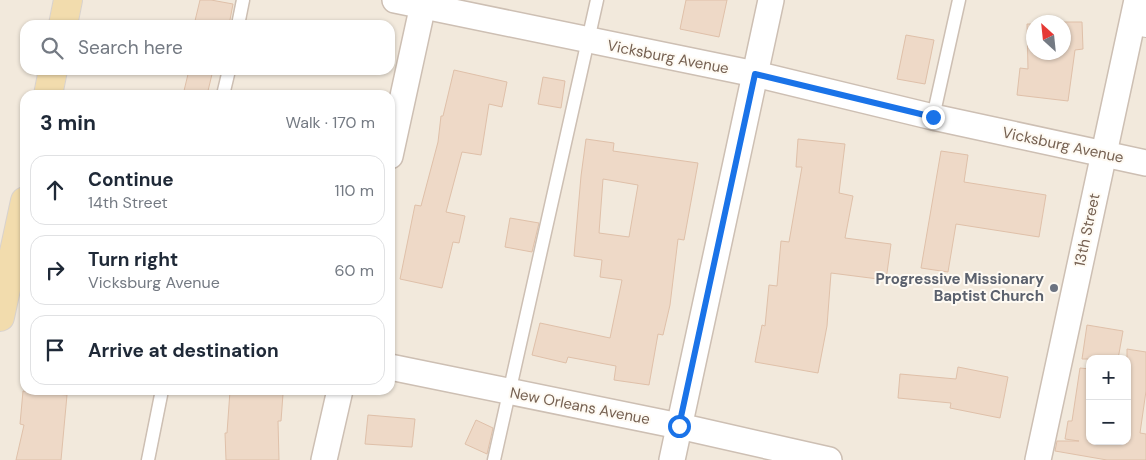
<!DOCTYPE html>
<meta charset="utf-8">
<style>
:root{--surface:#fff;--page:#f2f2f3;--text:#1f2937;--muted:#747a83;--line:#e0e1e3}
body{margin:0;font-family:"DM Sans",sans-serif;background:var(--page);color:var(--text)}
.controls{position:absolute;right:15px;bottom:15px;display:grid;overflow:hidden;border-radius:10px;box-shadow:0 1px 4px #0004}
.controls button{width:45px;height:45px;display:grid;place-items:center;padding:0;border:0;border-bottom:1px solid var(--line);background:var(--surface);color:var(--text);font:25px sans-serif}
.compass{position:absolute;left:1026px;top:15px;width:45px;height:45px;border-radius:50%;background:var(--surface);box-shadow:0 1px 4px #0004;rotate:333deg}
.stop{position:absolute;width:15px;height:15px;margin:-11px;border:4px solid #1a73e8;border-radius:50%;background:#fff}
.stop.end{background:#1a73e8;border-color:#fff;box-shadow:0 1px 5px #0008}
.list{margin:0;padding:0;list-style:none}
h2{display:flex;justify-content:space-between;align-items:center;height:65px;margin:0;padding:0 20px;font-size:21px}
h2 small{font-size:16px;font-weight:400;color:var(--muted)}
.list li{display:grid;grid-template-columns:32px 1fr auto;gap:15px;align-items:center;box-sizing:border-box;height:70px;margin:0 10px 10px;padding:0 10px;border:1px solid var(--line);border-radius:15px}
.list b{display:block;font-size:19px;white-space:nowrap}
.list p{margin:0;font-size:16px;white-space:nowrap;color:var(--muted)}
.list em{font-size:16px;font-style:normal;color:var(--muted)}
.icon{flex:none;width:28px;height:28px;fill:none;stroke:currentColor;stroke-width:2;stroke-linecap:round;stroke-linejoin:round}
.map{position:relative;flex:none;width:1146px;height:460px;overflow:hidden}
.search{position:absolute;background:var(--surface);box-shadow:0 1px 4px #0004;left:20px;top:20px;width:375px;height:55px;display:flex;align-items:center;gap:12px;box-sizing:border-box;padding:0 18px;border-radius:15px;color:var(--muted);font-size:19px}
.panel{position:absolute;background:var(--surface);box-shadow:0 1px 4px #0004;left:20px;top:90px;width:375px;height:305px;border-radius:15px}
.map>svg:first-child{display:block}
</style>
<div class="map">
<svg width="1146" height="460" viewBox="0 0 1146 460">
<rect width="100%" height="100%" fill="#fbf6ed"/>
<path fill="#f2e9dc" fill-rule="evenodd" d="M0 0H1146V460H0ZM1034 22H1064V52H1034ZM25 25H390V70H25ZM25 95H390V390H25ZM1090 359H1127V441H1090Z"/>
<g fill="#eed9c7" stroke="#dfc0a9" fill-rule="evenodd">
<path d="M200 0H211L233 4 229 25H194Z"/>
<path d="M686 0H727L719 37 680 29Z"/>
<path d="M1060 22H1082L1083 49 1075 50 1068 101 1017 95 1020 68 1028 69 1027 24H1034V52H1064V22Z"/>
<path d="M906 35 934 40 925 84 897 79Z"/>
<path d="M189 70H213L207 95H183Z"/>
<path d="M454 70 507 82 502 107 489 104 481 155 462 152 446 212 465 216 459 243 453 242 442 288 400 279 415 205 421 206 438 142 441 116H443Z"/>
<path d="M543 77 565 81 561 108 538 104Z"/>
<path d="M586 139 614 143 613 151 698 163 684 240 678 239 670 305 663 335 658 334 649 385 614 380 616 366 568 357 566 363 532 355 540 323 610 338 622 280 600 277 602 260 574 256 581 176ZM603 179 638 185 629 237 599 233Z"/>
<path d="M798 139 845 144 839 193 853 196 845 238 891 244 886 280 831 273 827 326 818 373 755 362 762 325 765 326 769 285 777 286 781 241 789 242 802 167H796Z"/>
<path d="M941 151 968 155 964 182 1046 195 1039 237 956 224 948 272 921 268Z"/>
<path d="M510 218 539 223 532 252 505 247Z"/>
<path d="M1087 325 1123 331 1118 359H1082Z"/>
<path d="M1127 349 1146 352V391L1140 433 1146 434V460H1107L1055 451 1057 441H1079L1065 439 1068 421H1072L1080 368 1090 369V441H1127Z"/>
<path d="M958 367 1008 377 1000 418 950 408 951 403 898 398 900 374 956 379Z"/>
<path d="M23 391 67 395 61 460H16L24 425 20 424Z"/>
<path d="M230 391 283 394 281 421H278L279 460H226L225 433H227Z"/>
<path d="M368 415 415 419 412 447 365 444Z"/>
<path d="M476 420 493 428 487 454 465 444Z"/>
</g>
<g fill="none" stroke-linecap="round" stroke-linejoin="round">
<defs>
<g id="service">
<path d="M238 25 243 0"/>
<path d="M223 95 229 70"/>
<path d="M933 117 959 0"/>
<path d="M148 460 162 390"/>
<path d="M494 460 597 0"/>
</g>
<g id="minor">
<path d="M395 0 755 74 933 117 1146 163"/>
<path d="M390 156 424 0"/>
<path d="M390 367 679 426 829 460"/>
<path d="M324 460 340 390"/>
<path d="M672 460 771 0"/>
<path d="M1038 460 1137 0"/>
</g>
<path id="tertiary" d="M1139 0 1146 23"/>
<g id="primary">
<path d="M63 25 68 0"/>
<path d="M48 95 53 70"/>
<path d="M0 317 25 201"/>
</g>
</defs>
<use href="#service" stroke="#cdbfb3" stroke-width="15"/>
<use href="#minor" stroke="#cdbfb3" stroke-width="28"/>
<use href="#tertiary" stroke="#cdbfb3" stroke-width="30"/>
<use href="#primary" stroke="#d8d2ce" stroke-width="30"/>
<use href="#service" stroke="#fff" stroke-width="12"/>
<use href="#minor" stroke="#fff" stroke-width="25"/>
<use href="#tertiary" stroke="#fff" stroke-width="28"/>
<use href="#primary" stroke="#f2dcad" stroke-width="28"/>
</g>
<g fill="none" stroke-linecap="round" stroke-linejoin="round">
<path stroke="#1a73e8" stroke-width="6" d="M679 426 755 74 933 117"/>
</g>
<circle fill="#6b7280" stroke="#fefaf3" stroke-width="2" cx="1054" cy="288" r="5"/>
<g text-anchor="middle" stroke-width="4" stroke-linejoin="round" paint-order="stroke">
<g font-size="15" fill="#756051" stroke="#fefaf3">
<text transform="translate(668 57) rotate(11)" y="5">Vicksburg Avenue</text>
<text transform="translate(1063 145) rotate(12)" y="5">Vicksburg Avenue</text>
<text transform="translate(1087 230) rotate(-78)" y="5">13th Street</text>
<text transform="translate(580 406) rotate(11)" y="5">New Orleans Avenue</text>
</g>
<g font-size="15" font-weight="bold" fill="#5b616d" stroke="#fefaf3" text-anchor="end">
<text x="1044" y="284">Progressive Missionary<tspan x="1044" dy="17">Baptist Church</tspan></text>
</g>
</g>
</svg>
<div class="controls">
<button>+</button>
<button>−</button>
</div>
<svg class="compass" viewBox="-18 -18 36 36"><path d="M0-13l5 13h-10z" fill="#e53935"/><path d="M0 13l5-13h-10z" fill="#747a83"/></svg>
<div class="stop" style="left:679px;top:426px"></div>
<div class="stop end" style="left:933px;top:117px"></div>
<div class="search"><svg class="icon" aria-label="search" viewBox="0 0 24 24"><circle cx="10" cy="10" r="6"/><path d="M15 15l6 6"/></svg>Search here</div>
<section class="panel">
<h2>3 min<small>Walk · 170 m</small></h2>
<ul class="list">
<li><svg class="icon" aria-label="ahead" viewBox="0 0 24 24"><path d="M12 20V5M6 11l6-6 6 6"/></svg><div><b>Continue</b><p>14th Street</p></div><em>110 m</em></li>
<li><svg class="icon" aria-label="right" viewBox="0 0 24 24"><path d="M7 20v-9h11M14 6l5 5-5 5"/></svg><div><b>Turn right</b><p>Vicksburg Avenue</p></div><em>60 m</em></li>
<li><svg class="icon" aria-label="arrive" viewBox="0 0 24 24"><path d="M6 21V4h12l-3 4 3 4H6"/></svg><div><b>Arrive at destination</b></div></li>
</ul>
</section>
</div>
